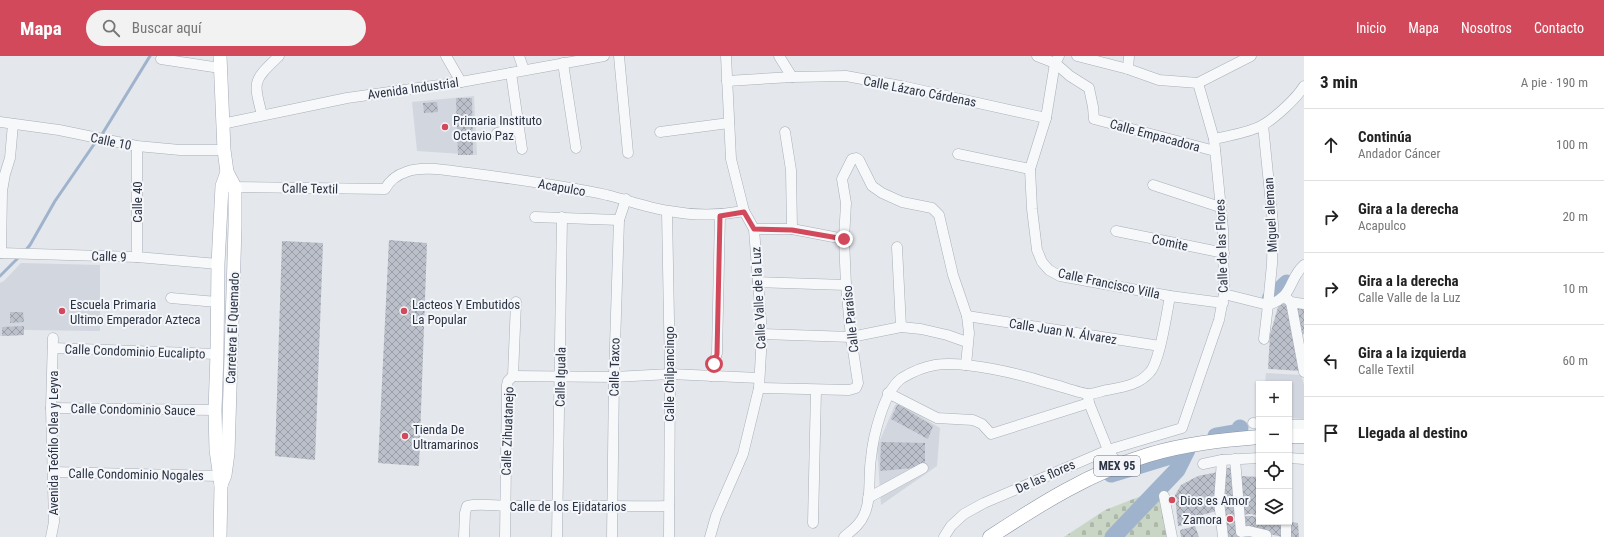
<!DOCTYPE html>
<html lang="es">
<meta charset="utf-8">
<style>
:root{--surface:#fff;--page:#f2f2f2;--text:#222;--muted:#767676;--line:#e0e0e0;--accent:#d1495b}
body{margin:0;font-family:"Roboto Condensed",sans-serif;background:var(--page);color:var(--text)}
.controls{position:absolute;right:12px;bottom:12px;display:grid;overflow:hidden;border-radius:0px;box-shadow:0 1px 3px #0004}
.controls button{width:36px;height:36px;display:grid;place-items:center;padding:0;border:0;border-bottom:1px solid var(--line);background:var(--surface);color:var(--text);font:20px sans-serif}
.stop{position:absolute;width:12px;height:12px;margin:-9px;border:3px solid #d1495b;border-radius:50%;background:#fff}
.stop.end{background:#d1495b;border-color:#fff;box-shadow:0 1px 4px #0008}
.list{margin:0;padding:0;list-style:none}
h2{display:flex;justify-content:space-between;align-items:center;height:52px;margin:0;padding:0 16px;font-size:17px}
h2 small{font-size:13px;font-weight:400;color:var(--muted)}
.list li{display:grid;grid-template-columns:26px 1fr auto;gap:12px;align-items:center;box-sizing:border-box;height:72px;padding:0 16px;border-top:1px solid var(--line)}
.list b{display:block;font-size:15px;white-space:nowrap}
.list p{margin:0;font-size:13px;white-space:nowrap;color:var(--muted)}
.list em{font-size:13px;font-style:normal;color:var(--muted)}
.icon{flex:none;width:22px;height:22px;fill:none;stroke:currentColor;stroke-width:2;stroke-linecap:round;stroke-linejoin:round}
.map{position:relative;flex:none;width:1304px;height:481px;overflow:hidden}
header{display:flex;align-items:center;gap:24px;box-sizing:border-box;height:56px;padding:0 20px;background:var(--accent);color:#fff}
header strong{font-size:19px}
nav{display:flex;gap:22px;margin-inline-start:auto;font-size:14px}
.search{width:280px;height:36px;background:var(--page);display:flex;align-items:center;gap:10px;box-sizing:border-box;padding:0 14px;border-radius:22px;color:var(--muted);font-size:15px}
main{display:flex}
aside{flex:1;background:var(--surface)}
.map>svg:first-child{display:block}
</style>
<header>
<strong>Mapa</strong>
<div class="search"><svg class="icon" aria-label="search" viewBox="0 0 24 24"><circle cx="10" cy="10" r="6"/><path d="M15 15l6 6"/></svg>Buscar aquí</div>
<nav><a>Inicio</a><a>Mapa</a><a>Nosotros</a><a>Contacto</a></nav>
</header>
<main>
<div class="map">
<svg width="1304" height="481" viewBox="0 0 1304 481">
<defs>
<pattern id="cemetery-stones" width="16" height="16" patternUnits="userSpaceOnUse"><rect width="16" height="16" fill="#c9d6c5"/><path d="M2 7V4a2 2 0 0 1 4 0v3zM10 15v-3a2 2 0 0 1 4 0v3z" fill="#adb8ab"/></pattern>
<pattern id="building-cross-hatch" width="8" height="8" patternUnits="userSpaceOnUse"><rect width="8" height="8" fill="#bbc0ca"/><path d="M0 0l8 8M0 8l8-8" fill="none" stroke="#989da6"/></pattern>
</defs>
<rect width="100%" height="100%" fill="#e4e7ec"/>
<g fill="#d2d6de">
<path d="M474 40 477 99 417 95 412 46Z"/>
<path d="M21 207 100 209V275L24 274V279L0 280V227L4 225Z"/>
<path d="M1266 317 1301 319 1304 329V363L1289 362V328H1265Z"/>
<path d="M899 347 940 372 937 410 881 449 877 391 895 349Z"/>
</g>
<path fill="url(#cemetery-stones)" d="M1162 432 1169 481H1064L1105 454Z"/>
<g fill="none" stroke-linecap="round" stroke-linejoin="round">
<g stroke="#9fb4cc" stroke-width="3">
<path d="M101 80 150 0"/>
<path d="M25 195 30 189 55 145 97 84"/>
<path d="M0 220 20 200"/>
</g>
<g stroke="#9fb4cc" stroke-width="17">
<path d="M1270 243 1287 227"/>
<path d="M1216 380 1239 376 1240 372"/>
<path d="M1111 418 1183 396"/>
<path d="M1113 481 1177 414 1187 394"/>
</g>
</g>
<g fill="url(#building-cross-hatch)">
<path d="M456 42H472L473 99H458Z"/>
<path d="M437 46 438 56 424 57 423 47Z"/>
<path d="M389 184 427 187 419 410 378 407Z"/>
<path d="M282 185 323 187 315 404 275 400Z"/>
<path d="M1282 247 1286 248 1301 315 1268 313 1270 279 1278 251Z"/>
<path d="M1295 251 1304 253V278H1301Z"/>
<path d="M10 256H23L24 266 10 267Z"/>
<path d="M24 270V279L2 280V271Z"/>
<path d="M897 349H899L933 370 928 383 891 363Z"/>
<path d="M881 386 925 387V411L880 415Z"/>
<path d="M1234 410 1238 481H1225L1221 445 1225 413Z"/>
<path d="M1218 416 1217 455 1194 461 1195 468 1178 470 1175 439 1181 429 1198 420Z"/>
<path d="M1240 420 1259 421V460L1251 458 1241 459Z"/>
<path d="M1242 460H1252L1259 462V466H1276L1284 468 1283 481 1250 474H1243Z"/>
<path d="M1291 466 1298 467 1299 481H1288Z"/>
<path d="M1195 470 1199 481H1181L1180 474Z"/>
</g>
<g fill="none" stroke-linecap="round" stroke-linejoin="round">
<defs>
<g id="minor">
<path d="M446 0 461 26"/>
<path d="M519 0 524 14"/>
<path d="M619 0 628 97"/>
<path d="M779 0 792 21"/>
<path d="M1037 0 1055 7 1070 20 1089 32 1093 51 1094 63 1215 95"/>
<path d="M1059 0 1055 7 1046 62 1030 113 1032 153 1037 194 1042 206 1049 214 1060 220 1170 240 1223 247"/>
<path d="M1077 0 1128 13 1159 24 1198 27"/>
<path d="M161 3 220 12"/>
<path d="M563 7 576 92"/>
<path d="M1128 13 1129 0"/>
<path d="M511 17 522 93"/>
<path d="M727 25 792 21 846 20 906 31 1046 62"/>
<path d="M1198 27 1251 0"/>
<path d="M262 59C253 24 253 25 279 0"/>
<path d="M0 66 59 74 137 90 180 94H224"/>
<path d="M222 68 347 42 461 26 604 0"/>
<path d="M660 76 729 67"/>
<path d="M785 76 791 114 792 173"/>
<path d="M497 77 518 71"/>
<path d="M1214 83C1230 79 1249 77 1263 69 1276 61 1296 43 1304 30"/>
<path d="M958 98 1030 113"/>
<path d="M1153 129 1220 151"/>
<path d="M228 131 385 133C390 124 396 119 406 116 422 109 451 115 469 117 515 123 561 129 607 139 627 144 648 152 669 155 695 160 717 160 744 155"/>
<path d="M667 155 670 318 669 481"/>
<path d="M535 161 619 164"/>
<path d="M754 173H792L844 183"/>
<path d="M1116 175 1224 197"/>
<path d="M897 191 901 271"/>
<path d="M0 197 137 201 218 208"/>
<path d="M1 197 2 135 5 118 10 102 13 68"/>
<path d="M137 201V90"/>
<path d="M758 226 846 229"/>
<path d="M1224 238 1268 249 1272 208 1273 168 1263 69"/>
<path d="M171 242 217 246"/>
<path d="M1286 242 1291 246 1304 248"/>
<path d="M1291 246 1304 316"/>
<path d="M967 260 1160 290"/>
<path d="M762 278 851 281 901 271 921 273 947 279 967 286"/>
<path d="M1264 283 1268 249C1294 241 1288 223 1304 209"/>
<path d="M53 292 217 298"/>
<path d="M513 320 614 321 670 318 759 322"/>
<path d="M711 320 717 297 720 159"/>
<path d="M759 332 849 334 856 332 858 327 851 281 846 229 844 183 846 147 842 123 852 103 856 102 859 104 872 130 882 137 902 146 932 152 939 159 953 219 967 260 969 277 966 309"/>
<path d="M888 337 937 362 973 364 982 368 991 378 1089 347"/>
<path d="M1088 340 1089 347 1108 394 1118 409"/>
<path d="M51 352 215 354"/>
<path d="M1253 367 1259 368"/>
<path d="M1289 369H1304"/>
<path d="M1289 402 1304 403"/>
<path d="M1235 403 1241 476 1249 475 1266 479V481"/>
<path d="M1222 404 1219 445 1223 481"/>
<path d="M1203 408 1222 404 1259 402"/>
<path d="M53 416 219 420 225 419"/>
<path d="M1164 440 1172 481"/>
<path d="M868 442 923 412"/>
<path d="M813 467 816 334"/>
<path d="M1286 480V466"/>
<path d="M51 481 54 466 51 352 53 282"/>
<path d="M464 481 465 457 467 450C480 447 495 450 509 450 562 448 615 451 669 450"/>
<path d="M505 481 507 329 508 325 513 320 516 246"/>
<path d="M557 481 562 161"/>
<path d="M612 481 614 321 619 164 626 143"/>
<path d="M710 481 716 460 743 398 759 332 762 278 754 173 744 155 731 103 726 0"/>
<path d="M844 481C851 475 860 469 864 459 872 442 868 421 871 402 873 381 884 334 902 322 912 316 923 311 935 309 963 304 1020 318 1048 327 1058 329 1081 338 1089 338 1095 338 1101 335 1107 334 1123 331 1139 329 1150 316 1160 305 1167 256 1170 240"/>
<path d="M944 481 951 470 964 458 984 447 1108 394 1182 372 1219 264 1224 238 1223 173 1214 83 1198 27"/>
</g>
<g id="major">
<path d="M220 0 224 94 227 116 235 131V171L228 397 225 419 221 429"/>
<path d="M220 481 221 429 216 394 215 354 217 298 218 208 222 130 227 116"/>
</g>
<g id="highway">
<path d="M1289 380H1304"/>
<path d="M990 481C1039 449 1091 416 1148 399 1184 388 1222 384 1259 381"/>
</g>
</defs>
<use href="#minor" stroke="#a9aeb7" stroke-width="11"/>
<use href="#major" stroke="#a3abb8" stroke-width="14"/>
<use href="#highway" stroke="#8b94a3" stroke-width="15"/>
<use href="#minor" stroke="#f7f8fa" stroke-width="10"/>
<use href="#major" stroke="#fff" stroke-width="13"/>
<use href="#highway" stroke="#fff" stroke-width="14"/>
</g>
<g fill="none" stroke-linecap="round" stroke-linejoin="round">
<path stroke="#d1495b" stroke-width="5" d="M714 308 717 298 720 160 744 156 754 173 792 174 844 183"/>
</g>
<g fill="#d1495b" stroke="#f4f6f9" stroke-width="1.5">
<circle cx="445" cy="71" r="4"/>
<circle cx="62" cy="255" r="4"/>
<circle cx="404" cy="255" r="4"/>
<circle cx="405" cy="380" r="4"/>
<circle cx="1172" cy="444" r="4"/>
<circle cx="1230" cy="463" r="4"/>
</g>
<g text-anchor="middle" stroke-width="4" stroke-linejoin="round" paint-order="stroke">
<rect fill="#f4f6f9" stroke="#676e7b" stroke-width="1" x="1094" y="400" width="46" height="20" rx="3"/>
<g font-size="12" font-weight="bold" fill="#2b3445">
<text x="1117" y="414">MEX 95</text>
</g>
<g font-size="13" fill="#2b3445" stroke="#f4f6f9">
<text transform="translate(413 32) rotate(-8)" y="5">Avenida Industrial</text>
<text transform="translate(920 35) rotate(11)" y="5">Calle Lázaro Cárdenas</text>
<text transform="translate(1155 79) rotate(15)" y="5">Calle Empacadora</text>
<text transform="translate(111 85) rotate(12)" y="5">Calle 10</text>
<text transform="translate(562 131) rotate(10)" y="5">Acapulco</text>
<text transform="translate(310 132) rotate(1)" y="5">Calle Textil</text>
<text transform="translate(137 146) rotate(-90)" y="5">Calle 40</text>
<text transform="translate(1270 159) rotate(-93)" y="5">Miguel aleman</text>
<text transform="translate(1170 186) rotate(12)" y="5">Comite</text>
<text transform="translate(1221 190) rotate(-92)" y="5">Calle de las Flores</text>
<text transform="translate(109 200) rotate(2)" y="5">Calle 9</text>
<text transform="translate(1109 227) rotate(12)" y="5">Calle Francisco Villa</text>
<text transform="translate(758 242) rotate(-93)" y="5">Calle Valle de la Luz</text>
<text transform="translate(850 263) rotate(-96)" y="5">Calle Paraíso</text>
<text transform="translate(232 272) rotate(-88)" y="5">Carretera El Quemado</text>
<text transform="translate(1063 275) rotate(9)" y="5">Calle Juan N. Álvarez</text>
<text transform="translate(135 295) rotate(2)" y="5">Calle Condominio Eucalipto</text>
<text transform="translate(614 311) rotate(-89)" y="5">Calle Taxco</text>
<text transform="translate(669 318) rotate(-90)" y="5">Calle Chilpancingo</text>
<text transform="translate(560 321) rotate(-89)" y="5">Calle Iguala</text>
<text transform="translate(133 353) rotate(1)" y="5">Calle Condominio Sauce</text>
<text transform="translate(507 375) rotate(-88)" y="5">Calle Zihuatanejo</text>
<text transform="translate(53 387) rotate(-90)" y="5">Avenida Teófilo Olea y Leyva</text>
<text transform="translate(136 418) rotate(1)" y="5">Calle Condominio Nogales</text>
<text transform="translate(1045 420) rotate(-24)" y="5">De las flores</text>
<text x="568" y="455">Calle de los Ejidatarios</text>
</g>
<g font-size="13" fill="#2b3445" stroke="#f4f6f9" text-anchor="start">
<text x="453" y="69">Primaria Instituto<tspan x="453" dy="15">Octavio Paz</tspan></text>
<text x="70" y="253">Escuela Primaria<tspan x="70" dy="15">Ultimo Emperador Azteca</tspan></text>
<text x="412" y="253">Lacteos Y Embutidos<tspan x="412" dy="15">La Popular</tspan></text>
<text x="413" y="378">Tienda De<tspan x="413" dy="15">Ultramarinos</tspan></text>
<text x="1180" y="449">Dios es Amor</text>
<text x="1222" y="468" text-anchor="end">Zamora</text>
</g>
</g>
</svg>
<div class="controls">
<button>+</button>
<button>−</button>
<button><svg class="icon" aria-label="locate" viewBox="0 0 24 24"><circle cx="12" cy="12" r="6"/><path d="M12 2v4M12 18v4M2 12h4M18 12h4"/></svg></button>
<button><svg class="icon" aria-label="layers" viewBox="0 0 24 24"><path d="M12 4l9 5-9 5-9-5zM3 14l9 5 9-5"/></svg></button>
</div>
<div class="stop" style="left:714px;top:308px"></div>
<div class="stop end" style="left:844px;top:183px"></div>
</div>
<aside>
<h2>3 min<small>A pie · 190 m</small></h2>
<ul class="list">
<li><svg class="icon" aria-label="ahead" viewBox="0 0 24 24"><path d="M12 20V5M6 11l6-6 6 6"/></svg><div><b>Continúa</b><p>Andador Cáncer</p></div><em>100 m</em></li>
<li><svg class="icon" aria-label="right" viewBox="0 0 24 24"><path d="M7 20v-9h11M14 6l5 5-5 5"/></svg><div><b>Gira a la derecha</b><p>Acapulco</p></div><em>20 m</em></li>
<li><svg class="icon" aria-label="right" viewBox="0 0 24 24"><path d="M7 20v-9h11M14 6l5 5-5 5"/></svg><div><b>Gira a la derecha</b><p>Calle Valle de la Luz</p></div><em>10 m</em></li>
<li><svg class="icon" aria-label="left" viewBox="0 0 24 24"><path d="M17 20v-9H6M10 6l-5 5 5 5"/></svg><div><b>Gira a la izquierda</b><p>Calle Textil</p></div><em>60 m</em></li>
<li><svg class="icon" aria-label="arrive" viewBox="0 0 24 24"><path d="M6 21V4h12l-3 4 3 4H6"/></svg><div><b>Llegada al destino</b></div></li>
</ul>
</aside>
</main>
